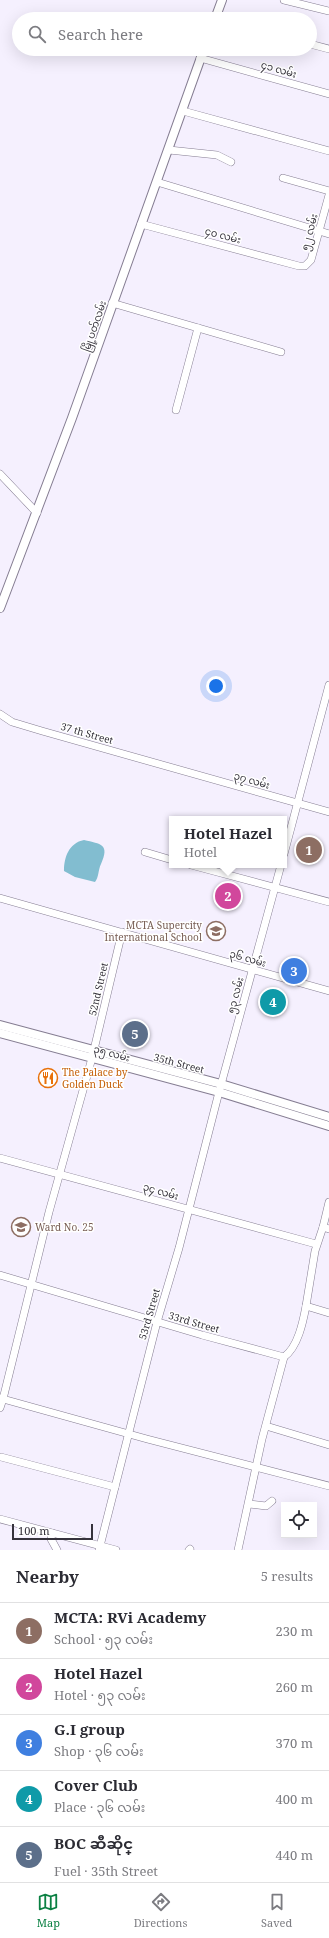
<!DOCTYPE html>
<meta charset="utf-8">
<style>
:root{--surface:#fff;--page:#f2f2f3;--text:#2b2b33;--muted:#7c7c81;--line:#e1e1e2;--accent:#0b8043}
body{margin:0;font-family:"Noto Serif","Noto Sans Myanmar",serif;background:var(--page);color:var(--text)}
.controls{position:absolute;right:12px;bottom:12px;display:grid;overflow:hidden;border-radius:0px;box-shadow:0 4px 16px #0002}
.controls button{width:36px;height:36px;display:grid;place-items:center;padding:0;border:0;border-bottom:1px solid var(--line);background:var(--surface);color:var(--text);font:20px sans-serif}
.scale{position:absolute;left:12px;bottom:10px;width:81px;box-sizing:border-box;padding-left:4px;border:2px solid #36333c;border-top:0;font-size:11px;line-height:14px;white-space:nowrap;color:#36333c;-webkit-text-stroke:3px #fff;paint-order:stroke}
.you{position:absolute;left:216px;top:686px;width:14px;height:14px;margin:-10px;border:3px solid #fff;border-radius:50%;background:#1a73e8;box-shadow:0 0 0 6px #1a73e833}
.badge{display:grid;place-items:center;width:26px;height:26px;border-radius:50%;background:var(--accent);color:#fff;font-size:13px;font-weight:700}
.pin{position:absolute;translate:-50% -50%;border:2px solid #fff;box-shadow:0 1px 4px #0006}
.popup{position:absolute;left:169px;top:816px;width:118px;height:52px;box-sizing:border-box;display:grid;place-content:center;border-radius:0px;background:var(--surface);filter:drop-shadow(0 1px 3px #0005);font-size:13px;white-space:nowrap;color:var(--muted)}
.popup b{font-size:15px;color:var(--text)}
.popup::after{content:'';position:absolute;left:50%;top:100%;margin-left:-8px;border:8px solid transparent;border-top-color:var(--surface)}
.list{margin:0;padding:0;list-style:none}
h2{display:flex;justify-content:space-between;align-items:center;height:52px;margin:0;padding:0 16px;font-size:17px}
h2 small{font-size:13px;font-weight:400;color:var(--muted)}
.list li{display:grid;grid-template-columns:26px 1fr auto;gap:12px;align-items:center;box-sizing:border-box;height:56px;padding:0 16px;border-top:1px solid var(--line)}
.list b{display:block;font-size:15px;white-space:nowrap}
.list p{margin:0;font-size:13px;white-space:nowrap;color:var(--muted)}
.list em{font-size:13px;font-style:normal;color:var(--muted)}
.icon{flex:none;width:22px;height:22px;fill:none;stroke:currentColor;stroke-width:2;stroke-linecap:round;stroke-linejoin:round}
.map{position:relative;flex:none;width:329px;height:1550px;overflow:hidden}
.search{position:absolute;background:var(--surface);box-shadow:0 4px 16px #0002;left:12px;right:12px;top:12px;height:44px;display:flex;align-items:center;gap:10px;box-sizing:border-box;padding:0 14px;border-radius:22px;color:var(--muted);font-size:15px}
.sheet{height:332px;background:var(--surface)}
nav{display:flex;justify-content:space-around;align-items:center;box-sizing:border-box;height:56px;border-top:1px solid var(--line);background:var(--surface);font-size:11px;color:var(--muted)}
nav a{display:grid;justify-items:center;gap:2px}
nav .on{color:var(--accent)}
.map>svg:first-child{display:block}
</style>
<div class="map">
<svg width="329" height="1550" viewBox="0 0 329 1550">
<rect width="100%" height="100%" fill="#f5f0fe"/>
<path fill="#82bdd0" d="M84 840C101 844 110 844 101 864 98 870 99 877 95 882L75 877 64 871C64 857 69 843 84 840Z"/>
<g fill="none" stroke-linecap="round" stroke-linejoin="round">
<defs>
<g id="minor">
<path d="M284 0 329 11"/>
<path d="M310 44 329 49"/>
<path d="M200 58 329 94"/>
<path d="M183 111 329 151"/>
<path d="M169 150 217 155 231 162"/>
<path d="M283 178 329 191"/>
<path d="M157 182 329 234"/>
<path d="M141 224 299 266H305L311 260 329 195"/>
<path d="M112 303 281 352"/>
<path d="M176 410 198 328"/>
<path d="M0 474 37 513"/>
<path d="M0 714 12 722 42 731 329 812"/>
<path d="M145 852 172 860"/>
<path d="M284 854 329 685"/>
<path d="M191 865 329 902"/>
<path d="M0 898 329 991"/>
<path d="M122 932 92 1058 49 1212 3 1399 147 1439 329 1486"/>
<path d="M0 1158 316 1244"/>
<path d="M323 1227 329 1202"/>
<path d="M0 1275 202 1335 284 1357"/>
<path d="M306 1306 315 1251 323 1227 329 1229"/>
<path d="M0 1398 3 1399 0 1408"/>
<path d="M266 1426 329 1445"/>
<path d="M1 1457 115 1487"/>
<path d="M249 1504 266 1506 272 1501"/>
<path d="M0 1519 116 1550"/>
<path d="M52 1533 51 1539 57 1550"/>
<path d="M99 1550 157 1322 179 1248 219 1092 281 865"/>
<path d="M189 1550 190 1549"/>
<path d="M238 1550 262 1439 284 1357C298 1347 303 1322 306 1306L329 1313"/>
</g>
<g id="major">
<path d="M215 19 222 0"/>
<path d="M0 608 72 418 204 49"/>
<path d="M0 1025 221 1084 329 1117"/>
<path d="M0 1033 219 1092 329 1126"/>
</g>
</defs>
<use href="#minor" stroke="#857d92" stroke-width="8"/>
<use href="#major" stroke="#857d92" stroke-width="10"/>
<use href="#minor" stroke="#fff" stroke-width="7"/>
<use href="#major" stroke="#fff" stroke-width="8"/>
</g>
<defs>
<symbol id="school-ring" viewBox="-11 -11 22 22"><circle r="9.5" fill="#fff" stroke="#8d6e63" stroke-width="1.5"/><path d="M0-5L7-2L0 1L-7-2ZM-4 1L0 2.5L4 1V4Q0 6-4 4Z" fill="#8d6e63"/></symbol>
<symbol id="restaurant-ring" viewBox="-11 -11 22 22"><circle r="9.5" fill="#fff" stroke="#e8710a" stroke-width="1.5"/><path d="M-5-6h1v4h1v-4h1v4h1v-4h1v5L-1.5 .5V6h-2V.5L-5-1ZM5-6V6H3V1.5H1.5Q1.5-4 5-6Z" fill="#e8710a"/></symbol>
</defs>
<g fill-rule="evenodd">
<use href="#school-ring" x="205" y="920" width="22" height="22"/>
<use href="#restaurant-ring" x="37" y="1067" width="22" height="22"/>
<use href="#school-ring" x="10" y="1216" width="22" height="22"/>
</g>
<g text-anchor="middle" stroke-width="3" stroke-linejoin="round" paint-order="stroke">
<g font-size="10" fill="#36333c" stroke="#fff">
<text transform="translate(279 69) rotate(16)" y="4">၄၁ လမ်း</text>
<text transform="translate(309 232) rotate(-75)" y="4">၅၂ လမ်း</text>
<text transform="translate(223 235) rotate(15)" y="4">၄၀ လမ်း</text>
<text transform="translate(94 326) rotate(-71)" y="4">မြို့ပတ်လမ်း</text>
<text transform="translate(87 733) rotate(16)" y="4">37 th Street</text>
<text transform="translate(252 780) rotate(16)" y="4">၃၇ လမ်း</text>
<text transform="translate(248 958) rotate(16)" y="4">၃၆ လမ်း</text>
<text transform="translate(98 989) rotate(-77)" y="4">52nd Street</text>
<text transform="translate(235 995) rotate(-75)" y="4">၅၃ လမ်း</text>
<text transform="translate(112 1053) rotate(15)" y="4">၃၅ လမ်း</text>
<text transform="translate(179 1063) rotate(15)" y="4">35th Street</text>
<text transform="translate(161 1191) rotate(16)" y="4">၃၄ လမ်း</text>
<text transform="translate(149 1314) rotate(-74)" y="4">53rd Street</text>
<text transform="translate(194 1322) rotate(16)" y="4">33rd Street</text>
</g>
<g font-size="10" fill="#785e54" stroke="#fff" text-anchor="end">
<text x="202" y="929">MCTA Supercity<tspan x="202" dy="12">International School</tspan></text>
<text x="35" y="1231" text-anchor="start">Ward No. 25</text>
</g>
<g font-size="10" fill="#c56008" stroke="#fff" text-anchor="start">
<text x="62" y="1076">The Palace by<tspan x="62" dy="12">Golden Duck</tspan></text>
</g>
</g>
</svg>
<div class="controls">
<button><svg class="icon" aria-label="locate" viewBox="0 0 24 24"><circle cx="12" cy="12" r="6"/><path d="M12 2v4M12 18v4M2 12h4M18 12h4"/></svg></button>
</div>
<div class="scale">100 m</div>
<div class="you"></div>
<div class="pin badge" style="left:309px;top:850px;background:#8d6e63">1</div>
<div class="pin badge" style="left:228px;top:896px;background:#d1479c">2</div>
<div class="popup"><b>Hotel Hazel</b>Hotel</div>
<div class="pin badge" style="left:294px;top:971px;background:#3f7fe0">3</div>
<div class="pin badge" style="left:273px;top:1002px;background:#0f9aa8">4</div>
<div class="pin badge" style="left:135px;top:1034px;background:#5c6f8a">5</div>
<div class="search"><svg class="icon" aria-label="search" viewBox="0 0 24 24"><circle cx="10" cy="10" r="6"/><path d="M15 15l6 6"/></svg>Search here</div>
</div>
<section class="sheet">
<h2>Nearby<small>5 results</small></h2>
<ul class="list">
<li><span class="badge" style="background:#8d6e63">1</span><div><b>MCTA: RVi Academy</b><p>School · ၅၃ လမ်း</p></div><em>230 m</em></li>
<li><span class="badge" style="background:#d1479c">2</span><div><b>Hotel Hazel</b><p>Hotel · ၅၃ လမ်း</p></div><em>260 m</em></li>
<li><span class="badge" style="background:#3f7fe0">3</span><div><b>G.I group</b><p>Shop · ၃၆ လမ်း</p></div><em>370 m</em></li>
<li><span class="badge" style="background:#0f9aa8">4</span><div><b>Cover Club</b><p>Place · ၃၆ လမ်း</p></div><em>400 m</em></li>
<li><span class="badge" style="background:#5c6f8a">5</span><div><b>BOC ဆီဆိုင္</b><p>Fuel · 35th Street</p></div><em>440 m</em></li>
</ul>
</section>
<nav>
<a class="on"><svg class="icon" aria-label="map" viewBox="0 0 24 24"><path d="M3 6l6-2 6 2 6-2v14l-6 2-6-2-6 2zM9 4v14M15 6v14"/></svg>Map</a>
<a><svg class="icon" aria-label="directions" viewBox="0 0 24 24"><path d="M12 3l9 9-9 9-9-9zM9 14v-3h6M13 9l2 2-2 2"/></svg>Directions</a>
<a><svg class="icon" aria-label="saved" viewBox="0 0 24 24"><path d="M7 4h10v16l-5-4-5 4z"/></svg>Saved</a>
</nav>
